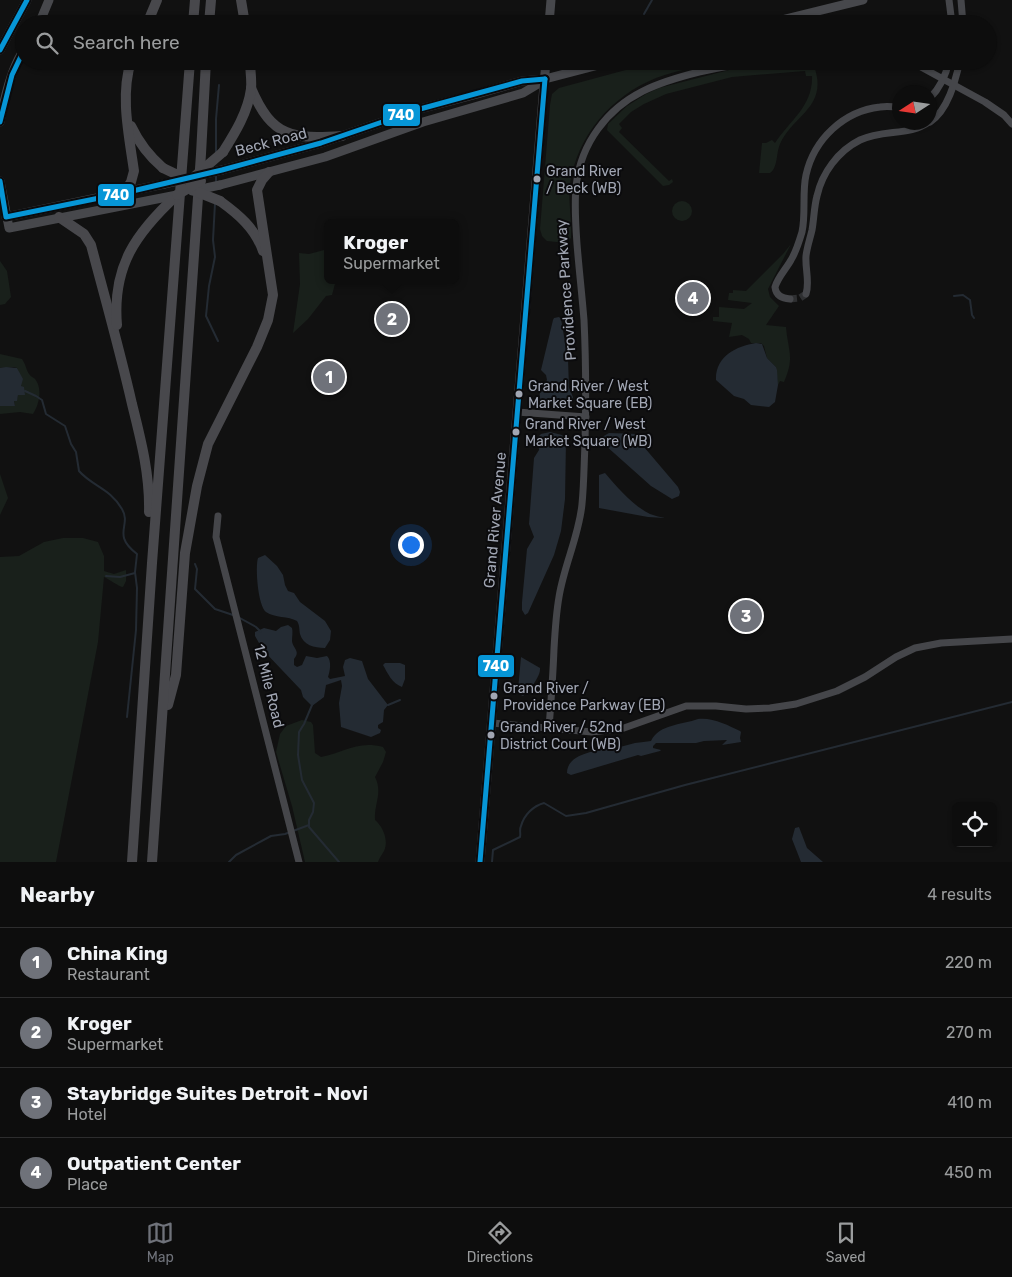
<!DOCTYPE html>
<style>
:root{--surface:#0d0d0d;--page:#161616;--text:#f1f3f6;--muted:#9a9c9d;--line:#2d2d2e;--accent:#6f727a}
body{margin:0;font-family:Rubik,sans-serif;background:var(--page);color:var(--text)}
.controls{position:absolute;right:15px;bottom:15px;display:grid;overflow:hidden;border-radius:8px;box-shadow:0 1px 4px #0004}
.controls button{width:45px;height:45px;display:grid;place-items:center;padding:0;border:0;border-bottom:1px solid var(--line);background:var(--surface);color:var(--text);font:25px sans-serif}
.compass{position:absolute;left:892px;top:85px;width:45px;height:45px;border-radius:50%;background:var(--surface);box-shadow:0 1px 4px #0004;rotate:258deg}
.you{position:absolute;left:410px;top:544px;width:18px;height:18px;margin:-12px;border:4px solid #fff;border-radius:50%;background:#1a73e8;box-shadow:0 0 0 8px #1a73e833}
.badge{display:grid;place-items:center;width:32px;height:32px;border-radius:50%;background:var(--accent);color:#fff;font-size:16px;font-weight:700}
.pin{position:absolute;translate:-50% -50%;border:2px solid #fff;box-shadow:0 1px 5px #0006}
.popup{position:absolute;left:324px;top:219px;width:135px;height:65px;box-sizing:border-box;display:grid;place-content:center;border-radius:8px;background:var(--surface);filter:drop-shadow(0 1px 4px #0005);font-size:16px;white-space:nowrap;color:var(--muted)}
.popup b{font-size:19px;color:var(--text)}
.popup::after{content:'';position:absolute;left:50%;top:100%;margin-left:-10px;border:10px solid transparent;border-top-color:var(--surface)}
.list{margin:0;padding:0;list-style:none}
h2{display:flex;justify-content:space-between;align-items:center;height:65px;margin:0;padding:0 20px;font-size:21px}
h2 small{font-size:16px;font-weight:400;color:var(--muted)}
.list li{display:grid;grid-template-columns:32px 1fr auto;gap:15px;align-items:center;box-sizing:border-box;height:70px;padding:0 20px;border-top:1px solid var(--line)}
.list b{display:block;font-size:19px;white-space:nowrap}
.list p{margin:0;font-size:16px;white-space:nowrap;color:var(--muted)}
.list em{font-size:16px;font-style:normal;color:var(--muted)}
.icon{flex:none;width:28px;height:28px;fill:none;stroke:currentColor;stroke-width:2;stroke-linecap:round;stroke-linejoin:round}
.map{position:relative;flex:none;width:1012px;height:862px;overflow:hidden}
.search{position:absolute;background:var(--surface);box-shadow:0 1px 4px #0004;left:15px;right:15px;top:15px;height:55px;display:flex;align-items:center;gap:12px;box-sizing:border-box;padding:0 18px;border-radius:28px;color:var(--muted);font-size:19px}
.sheet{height:345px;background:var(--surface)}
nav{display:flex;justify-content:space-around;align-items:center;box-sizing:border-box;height:70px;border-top:1px solid var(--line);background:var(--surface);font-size:14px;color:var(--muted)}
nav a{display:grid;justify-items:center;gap:2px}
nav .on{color:var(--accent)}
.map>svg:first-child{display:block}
</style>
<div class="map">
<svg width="1012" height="862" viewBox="0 0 1012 862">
<rect width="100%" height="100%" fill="#111"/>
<g fill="#19201b">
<path d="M659 61H723C701 66 677 70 656 78 611 96 577 136 570 184 568 202 572 220 571 238L566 243 547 241 542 236 540 229 550 105 552 94 559 88Z"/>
<path d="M808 62 814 66C829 107 793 115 780 144 776 153 778 168 770 173H759L762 143H766L772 140 775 143C790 120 813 106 812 76H806L805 71 732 77 666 94 644 104 631 112 619 124 622 128 619 132 669 181 672 179 673 182 669 185 663 186 607 130 608 124 627 106 646 94 659 88 733 69 797 64Z"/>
<circle cx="682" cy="211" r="10"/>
<path d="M791 244 768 289 770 297 779 306 766 325 786 327C788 351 795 357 784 382L780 381 778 385 776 367 767 358 764 346 761 343H751L749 339 742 335 729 337 732 323 713 321V317H719V307L744 309 752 303 728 300 729 293H733V290L746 291 783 254Z"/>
<path d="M328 249V280H336L332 295 326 296 308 319 293 333 300 284 299 253 309 254Z"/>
<path d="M0 261 7 271 11 297 5 304 0 305Z"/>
<path d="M0 354 22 359C26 365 26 369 29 374 30 376 34 378 35 379 43 389 39 405 33 414L20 412 0 414V406H15L14 401 17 399 18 395H22L20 375 17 368 14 367 0 368Z"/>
<path d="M0 474 8 498 0 515Z"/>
<path d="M63 538H83L98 542 104 556V571L114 574 126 570V581L123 587C119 587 109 579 104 577L98 642 56 862H0V557L19 556 44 542Z"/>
<path d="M302 720 311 722 313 725 315 753 321 757C344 753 357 740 383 747L386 752 383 762 375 777C383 793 374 803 375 820 383 827 389 840 384 851 382 855 379 858 378 862H305L292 806 276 752 280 734 286 726Z"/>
</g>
<g fill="#242b33">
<path d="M559 317 561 319 568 359 569 388 573 397 572 403 567 406 545 402 541 401C537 392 543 388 547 380L546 375 541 370 553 320 554 318Z"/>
<path d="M756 343 762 344 767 358 776 367 777 370 778 385 775 402 769 407 751 405 744 399 734 396 716 380C715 357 736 346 756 343Z"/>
<path d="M6 367 17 368 23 379 21 386 24 387 25 395H18L17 401H14L15 406H0V368Z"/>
<path d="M550 432 562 435 566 440 565 499 561 531 554 555 528 613 525 615 522 610V602L527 549 534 537 529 524 534 458 539 450 538 437 541 434Z"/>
<path d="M609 433 637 434 644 447 678 487 680 492 679 496 672 499 651 486 605 445 602 437Z"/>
<path d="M605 473C618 488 632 505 650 514 655 516 661 517 665 518L648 517 599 508V475Z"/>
<path d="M265 555 277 566 283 575 285 585 288 591 294 593 300 602 325 621 331 631 330 640 325 648C314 648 303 645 300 634 299 629 300 626 297 621 288 616 275 618 266 612 258 606 255 567 258 558Z"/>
<path d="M288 625 292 628C293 632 292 636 292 641 293 649 301 651 294 659V665L297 667 302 665 306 656 317 658 327 656C332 661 330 671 328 677L330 679 345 676 343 667 345 660 350 658 362 661 368 679 388 705 384 710 383 722 378 725V728L381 730 380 733 371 737 341 727 339 703 342 686 341 680 326 685 324 697 312 706 303 697 301 690 263 650 255 636V632L264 628 276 631 281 627Z"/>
<path d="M521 657 540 668C541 676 529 691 523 696L519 694 518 690Z"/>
<path d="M385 663H400L405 665V679L402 687C392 683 388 674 383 665Z"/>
<path d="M698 719C712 717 728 725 740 731L741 732 740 738 741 742 722 745 727 740 704 741 696 743H656L653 746V748L661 750 660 751 641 756 638 755 571 775 567 773C567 751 604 750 620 747 625 746 630 744 635 743 641 742 646 742 651 741 659 724 682 725 698 719Z"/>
<path d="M799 827 807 848 823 862H801L792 839 795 828Z"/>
</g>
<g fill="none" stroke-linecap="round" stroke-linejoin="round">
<g stroke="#242b33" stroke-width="2">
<path d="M644 14 652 0"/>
<path d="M216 154V119L219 85"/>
<path d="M216 173V184"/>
<path d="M215 203 213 240 215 257 209 286 206 316 218 341"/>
<path d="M954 296 963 295 970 300 972 315 974 318"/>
<path d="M25 391 36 396 42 400 46 414 65 426 71 444 76 452 79 471C92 486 111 489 122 509 132 526 111 534 137 554L135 572 137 588 136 630 127 717"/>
<path d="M195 564 197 569 195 589 215 609 233 615"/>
<path d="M106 576 120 577 135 573"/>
<path d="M238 617 256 627 261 632"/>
<path d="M312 705 304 724 299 732 298 755 302 780 314 803 313 812 309 820V827L339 862"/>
<path d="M388 705 400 700"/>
<path d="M229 862 236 855 271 836 285 834 309 825"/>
<path d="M492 862 493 850 520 837C521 833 519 830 521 826 524 815 533 806 544 803L566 816 586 813 685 785 1012 702"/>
</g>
<path stroke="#2e2f31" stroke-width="7" stroke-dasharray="7 3.5" stroke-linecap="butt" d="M790 299 800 298 806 294"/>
<g stroke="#45464a" stroke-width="7">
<path d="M949 0 952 24"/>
<path d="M961 0 963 24"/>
<path d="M910 61 985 102 1004 115 1012 124"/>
<path d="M930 98C939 89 946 75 949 61"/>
<path d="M930 122C948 110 955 82 960 61"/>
<path d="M806 294C810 282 805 269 806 256 807 247 810 239 812 230 814 219 814 207 817 196 822 173 838 151 860 140 883 129 910 136 929 122"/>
<path d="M790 299C782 298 776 296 775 287 778 277 786 269 791 260 796 252 799 242 802 232 806 213 802 193 806 175 814 139 844 111 880 107 887 106 893 107 900 107"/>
<path d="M517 412 586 417"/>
<path d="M218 516 216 537 299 862"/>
<path d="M492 723 592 732 624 728 686 706H716L746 709 770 708 796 704 837 691 865 677 896 657 915 648 941 643 1012 639"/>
<path d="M549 728C551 702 553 675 554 649 555 631 556 614 559 597 564 565 579 536 582 504 584 484 584 464 585 444 586 403 586 361 584 320 582 295 579 269 577 244 574 202 571 166 598 129 623 94 659 82 699 72 722 67 743 63 766 61"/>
</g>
<g stroke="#47484c" stroke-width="9">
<path d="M39 24 49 0"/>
<path d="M549 24 551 0"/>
<path d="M765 24 863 0"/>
<path d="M0 50 27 0"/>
<path d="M0 122C4 100 11 68 24 50"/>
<path d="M222 170 321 143 420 109 477 94 522 81 545 79 614 61"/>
<path d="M0 181 9 228 177 195"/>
<path d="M220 185 325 157 423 122 523 93 543 81"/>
<path d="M6 217 164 184"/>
<path d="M480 862 546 61"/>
</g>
<g stroke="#48484c" stroke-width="10">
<path d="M241 0 245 24"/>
<path d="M147 24 157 0"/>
<path d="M193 24 195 0"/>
<path d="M209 24 211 0"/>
<path d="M251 88C272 138 293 139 342 136"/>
<path d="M131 126C139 143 149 156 163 168"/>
<path d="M223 152C235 133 248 112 251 89 252 80 250 70 250 61"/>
<path d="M124 193 131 182 134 171C129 135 120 96 131 61"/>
<path d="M220 201C238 214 255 228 263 251"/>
<path d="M59 217 84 234 91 245C105 298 120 351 132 404 141 440 150 475 149 512"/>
<path d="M117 325C112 266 136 233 177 195"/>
<path d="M168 705 176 675 185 553 197 486 208 444 257 347 268 320 273 295 257 190 262 180 269 172"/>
<path d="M132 862 152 563 190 61"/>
<path d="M152 862 201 154 206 61"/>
</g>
<g stroke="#47484c" stroke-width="9">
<path d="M196 176 222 170"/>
<path d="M164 184 186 179"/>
<path d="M192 191 220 185"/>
</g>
<g stroke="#48484c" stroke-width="10">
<path d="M163 168 186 179"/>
<path d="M195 176 223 152"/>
<path d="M195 191 220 201"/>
<path d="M177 195 201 181"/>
</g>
<defs>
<g id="bus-1">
<path d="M0 50 27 0"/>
<path d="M0 122 12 75 24 50"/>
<path d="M0 181 6 217 124 193 222 170 321 143 420 109 522 81 545 79"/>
<path d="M480 862 545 79"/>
</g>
</defs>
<use href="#bus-1" stroke="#0b0b0d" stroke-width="9"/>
<use href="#bus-1" stroke="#0696d7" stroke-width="5"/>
</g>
<g fill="#a1a6b3" stroke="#0b0b0d" stroke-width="2">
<circle cx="537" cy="179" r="4.5"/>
<circle cx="519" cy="394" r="4.5"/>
<circle cx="516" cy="432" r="4.5"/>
<circle cx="494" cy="696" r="4.5"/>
<circle cx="491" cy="735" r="4.5"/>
</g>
<g text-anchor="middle" stroke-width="4" stroke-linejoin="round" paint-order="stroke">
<g font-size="14" fill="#a1a6b3" stroke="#0b0b0d" text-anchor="start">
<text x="546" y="176">Grand River<tspan x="546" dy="17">/ Beck (WB)</tspan></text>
<text x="528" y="391">Grand River / West<tspan x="528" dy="17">Market Square (EB)</tspan></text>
<text x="525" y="429">Grand River / West<tspan x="525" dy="17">Market Square (WB)</tspan></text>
<text x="503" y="693">Grand River /<tspan x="503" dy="17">Providence Parkway (EB)</tspan></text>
<text x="500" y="732">Grand River / 52nd<tspan x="500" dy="17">District Court (WB)</tspan></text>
</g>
<g font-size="15" fill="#a1a6b3" stroke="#0b0b0d">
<text transform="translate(271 142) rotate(-15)" y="5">Beck Road</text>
<text transform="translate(566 290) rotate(-94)" y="5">Providence Parkway</text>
<text transform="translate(495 520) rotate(-85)" y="5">Grand River Avenue</text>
<text transform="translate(269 686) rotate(76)" y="5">12 Mile Road</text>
</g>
</g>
<g stroke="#0b0b0d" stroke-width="2">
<rect x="382" y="103" width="39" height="24" rx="5" fill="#0696d7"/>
<rect x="97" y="183" width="38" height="24" rx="5" fill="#0696d7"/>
<rect x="477" y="654" width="38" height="24" rx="5" fill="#0696d7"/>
</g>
<g font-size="14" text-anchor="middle" font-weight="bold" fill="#fff">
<text x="401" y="120">740</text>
<text x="116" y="200">740</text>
<text x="496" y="671">740</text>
</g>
</svg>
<div class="controls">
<button><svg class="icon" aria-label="locate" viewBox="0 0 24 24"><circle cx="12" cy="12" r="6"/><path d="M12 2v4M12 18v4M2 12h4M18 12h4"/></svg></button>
</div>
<svg class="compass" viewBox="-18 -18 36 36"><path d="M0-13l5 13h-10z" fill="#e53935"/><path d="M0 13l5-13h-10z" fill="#9a9c9d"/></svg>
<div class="you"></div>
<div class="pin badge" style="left:329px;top:377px">1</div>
<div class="pin badge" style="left:392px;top:319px">2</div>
<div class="popup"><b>Kroger</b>Supermarket</div>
<div class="pin badge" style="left:746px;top:616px">3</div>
<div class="pin badge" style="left:693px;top:298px">4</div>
<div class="search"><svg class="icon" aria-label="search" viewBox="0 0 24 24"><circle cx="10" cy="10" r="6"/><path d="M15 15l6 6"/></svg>Search here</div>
</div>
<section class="sheet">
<h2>Nearby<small>4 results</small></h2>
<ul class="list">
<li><span class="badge">1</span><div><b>China King</b><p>Restaurant</p></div><em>220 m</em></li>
<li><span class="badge">2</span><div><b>Kroger</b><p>Supermarket</p></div><em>270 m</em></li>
<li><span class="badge">3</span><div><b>Staybridge Suites Detroit - Novi</b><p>Hotel</p></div><em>410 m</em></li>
<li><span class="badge">4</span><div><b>Outpatient Center</b><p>Place</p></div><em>450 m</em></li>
</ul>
</section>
<nav>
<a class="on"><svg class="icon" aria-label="map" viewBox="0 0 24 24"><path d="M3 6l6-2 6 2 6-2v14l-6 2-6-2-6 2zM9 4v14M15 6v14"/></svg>Map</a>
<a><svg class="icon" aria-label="directions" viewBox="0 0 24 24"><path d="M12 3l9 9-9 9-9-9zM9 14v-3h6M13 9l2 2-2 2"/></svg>Directions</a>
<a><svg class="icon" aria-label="saved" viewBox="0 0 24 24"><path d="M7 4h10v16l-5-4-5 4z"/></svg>Saved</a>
</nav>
